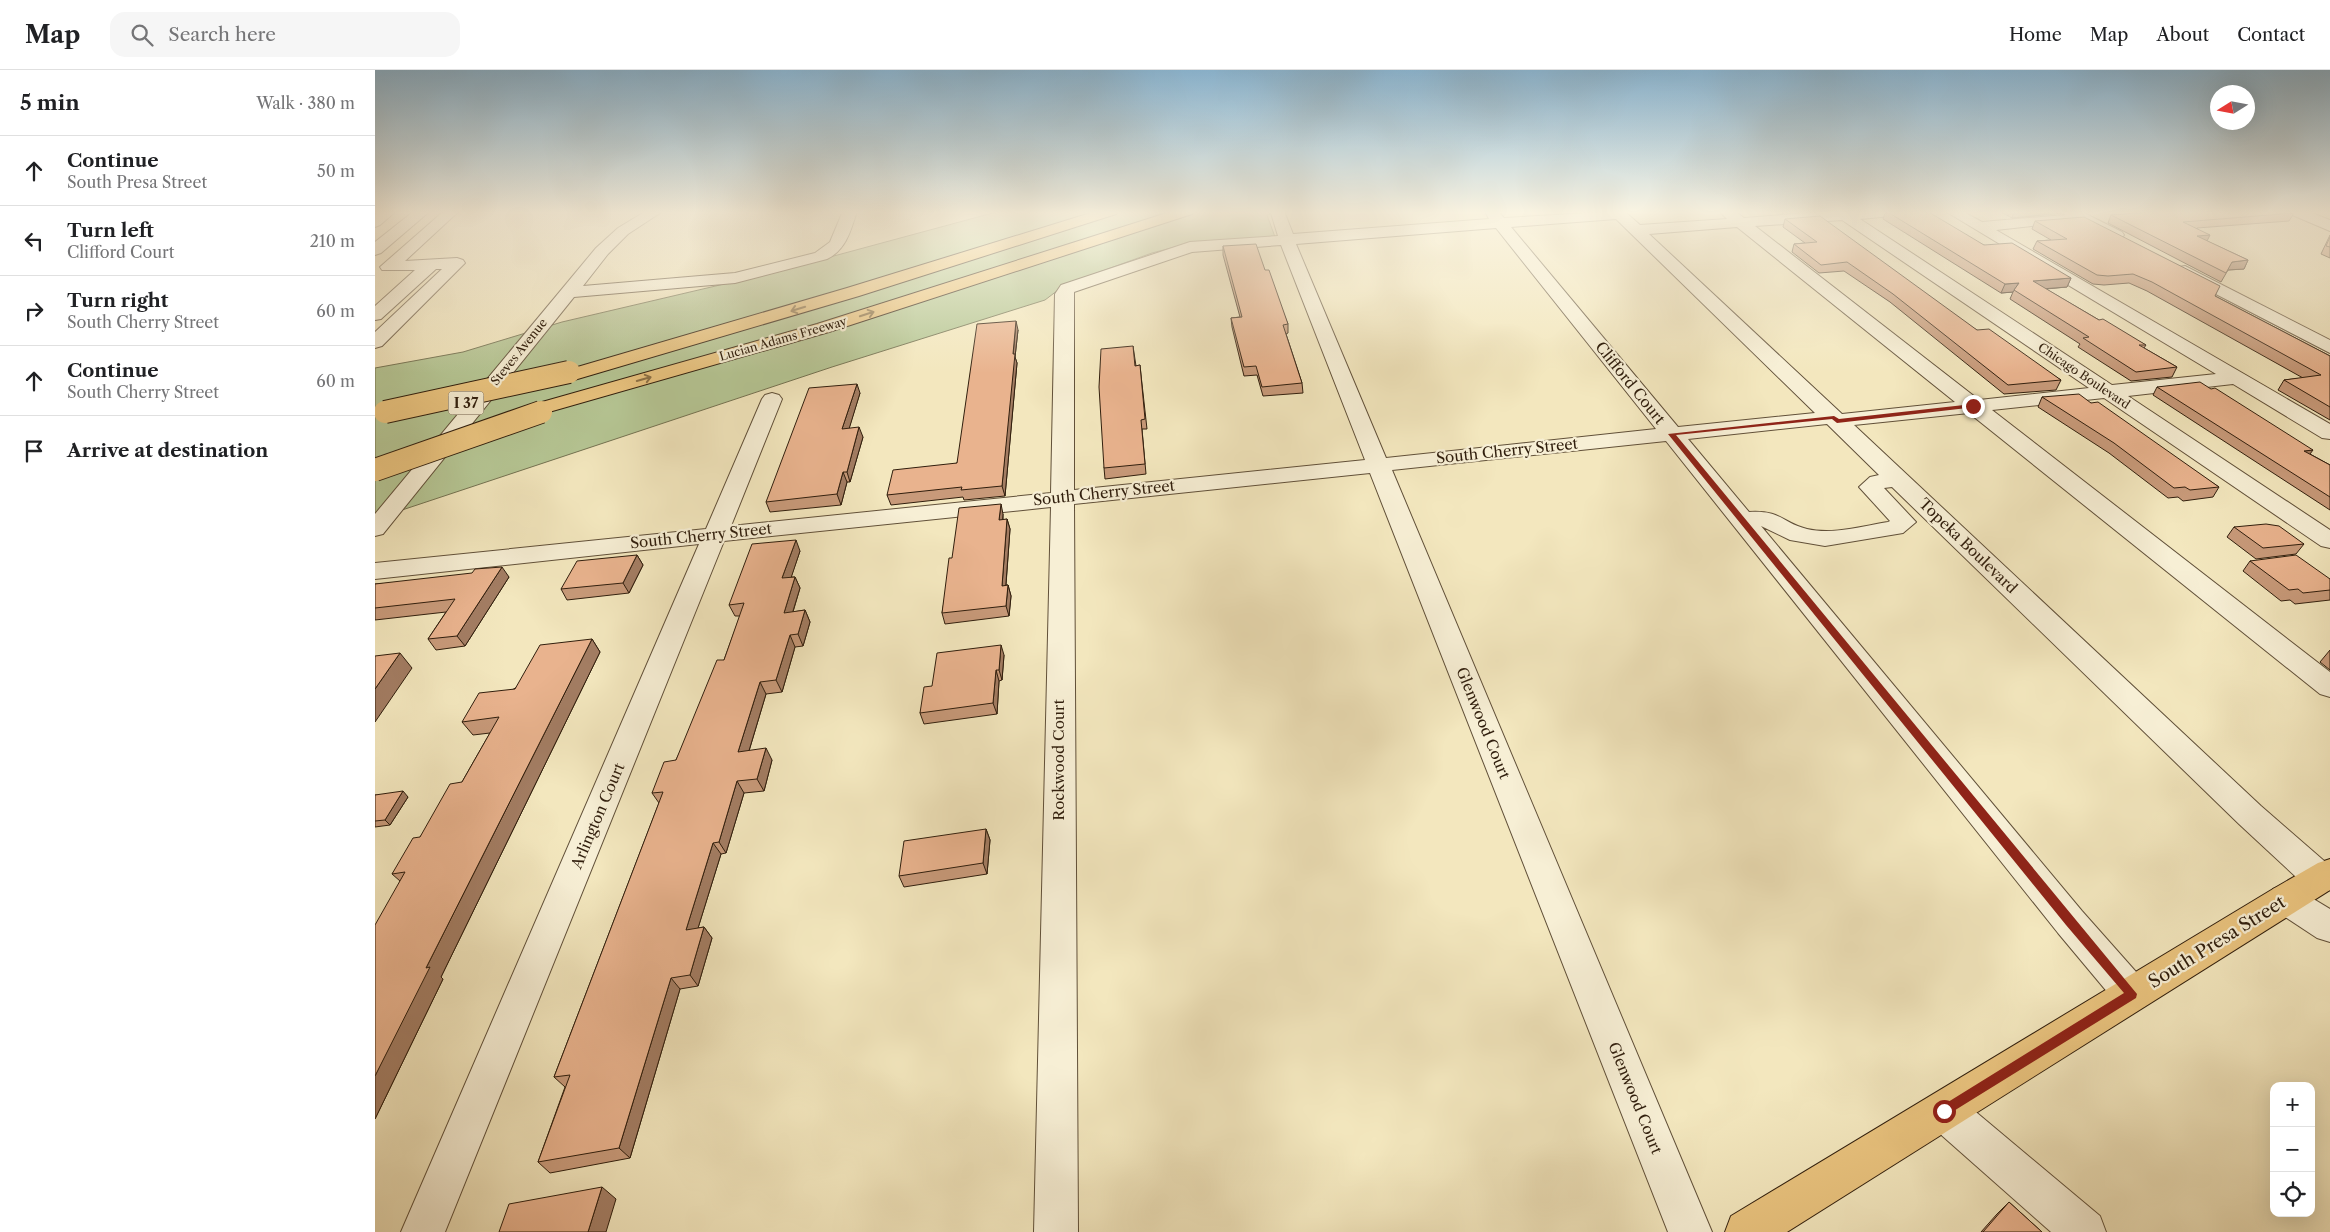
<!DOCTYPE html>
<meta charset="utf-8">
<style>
:root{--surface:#fff;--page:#f6f6f6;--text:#202124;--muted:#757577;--line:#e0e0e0}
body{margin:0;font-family:"Libre Caslon Text",serif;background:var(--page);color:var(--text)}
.controls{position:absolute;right:15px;bottom:15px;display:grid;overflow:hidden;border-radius:10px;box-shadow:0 5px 20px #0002}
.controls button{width:45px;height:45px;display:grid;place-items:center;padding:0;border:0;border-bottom:1px solid var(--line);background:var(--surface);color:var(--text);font:25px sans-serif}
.compass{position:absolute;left:1835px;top:15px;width:45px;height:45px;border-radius:50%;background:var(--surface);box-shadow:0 5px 20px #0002;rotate:259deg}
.stop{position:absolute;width:15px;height:15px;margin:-11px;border:4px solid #8f2418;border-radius:50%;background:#fff}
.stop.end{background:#8f2418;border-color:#fff;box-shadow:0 1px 5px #0008}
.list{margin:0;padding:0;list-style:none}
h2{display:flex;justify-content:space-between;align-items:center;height:65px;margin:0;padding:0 20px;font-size:21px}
h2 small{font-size:16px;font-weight:400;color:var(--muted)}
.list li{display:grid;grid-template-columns:32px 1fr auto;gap:15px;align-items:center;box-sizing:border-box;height:70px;padding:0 20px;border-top:1px solid var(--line)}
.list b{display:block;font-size:19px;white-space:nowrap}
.list p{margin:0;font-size:16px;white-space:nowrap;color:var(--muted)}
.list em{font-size:16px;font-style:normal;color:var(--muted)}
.icon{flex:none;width:28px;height:28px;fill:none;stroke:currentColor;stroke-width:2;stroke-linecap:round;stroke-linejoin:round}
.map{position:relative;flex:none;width:1955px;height:1162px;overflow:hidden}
header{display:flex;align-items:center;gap:30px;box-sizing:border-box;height:70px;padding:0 25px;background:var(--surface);border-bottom:1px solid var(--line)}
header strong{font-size:24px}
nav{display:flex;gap:28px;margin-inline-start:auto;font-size:18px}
.search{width:350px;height:45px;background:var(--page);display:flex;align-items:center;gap:12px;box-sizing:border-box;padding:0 18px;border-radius:15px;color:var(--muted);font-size:19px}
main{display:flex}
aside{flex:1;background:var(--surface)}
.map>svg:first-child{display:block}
</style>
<header>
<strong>Map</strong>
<div class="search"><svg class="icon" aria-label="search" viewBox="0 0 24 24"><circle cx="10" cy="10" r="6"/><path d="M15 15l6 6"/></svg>Search here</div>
<nav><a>Home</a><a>Map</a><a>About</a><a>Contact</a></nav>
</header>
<main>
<aside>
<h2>5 min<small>Walk · 380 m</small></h2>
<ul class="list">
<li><svg class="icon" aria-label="ahead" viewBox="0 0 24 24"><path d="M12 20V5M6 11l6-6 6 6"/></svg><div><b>Continue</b><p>South Presa Street</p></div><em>50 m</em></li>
<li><svg class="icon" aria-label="left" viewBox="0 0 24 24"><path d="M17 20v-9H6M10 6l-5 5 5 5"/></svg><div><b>Turn left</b><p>Clifford Court</p></div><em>210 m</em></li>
<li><svg class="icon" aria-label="right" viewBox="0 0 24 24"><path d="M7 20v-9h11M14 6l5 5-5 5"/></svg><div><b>Turn right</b><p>South Cherry Street</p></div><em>60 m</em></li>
<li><svg class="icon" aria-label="ahead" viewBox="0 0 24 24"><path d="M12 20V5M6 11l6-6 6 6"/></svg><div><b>Continue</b><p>South Cherry Street</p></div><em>60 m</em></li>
<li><svg class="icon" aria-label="arrive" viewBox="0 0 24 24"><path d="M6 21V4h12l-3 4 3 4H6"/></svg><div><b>Arrive at destination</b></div></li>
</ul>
</aside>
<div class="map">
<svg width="1955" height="1162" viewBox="0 0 1955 1162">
<rect width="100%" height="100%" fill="#f3e7be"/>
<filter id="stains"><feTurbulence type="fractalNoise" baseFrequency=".004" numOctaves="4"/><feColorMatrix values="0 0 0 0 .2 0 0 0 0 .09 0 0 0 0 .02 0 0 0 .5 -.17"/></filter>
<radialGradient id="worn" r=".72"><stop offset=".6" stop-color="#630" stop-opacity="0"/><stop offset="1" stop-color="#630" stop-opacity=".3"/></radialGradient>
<path fill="#b6c795" stroke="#737251" d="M625 141H904L892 145 900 167 811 174 777 183 691 214 670 230 457 297 0 449V298L88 282 187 252 396 203Z"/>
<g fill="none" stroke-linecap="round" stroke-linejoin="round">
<defs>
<g id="minor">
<path d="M5 141H21L5 155 0 157V145Z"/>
<path d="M39 141H55L6 183 0 185V172Z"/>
<path d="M69 141H84L30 191 82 188 88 190 90 193 7 276 0 278V262L67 199H61L6 249 0 250V236L40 200H7L5 197Z"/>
<path d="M271 141H288L253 164 233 184 208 216 360 203 440 183 455 172 468 141H482C476 160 471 180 452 189L360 213 199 227 8 464 0 466V444L221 178 243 158Z"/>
<path d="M897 141H909L918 164 1114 149 1110 141H1123L1129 148 1249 141 1265 155 1352 149 1344 141H1360L1369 148 1457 141H1535L1533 144 1528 145 1485 149 1737 315 1841 304 1570 141H1587L1607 152 1690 145 1687 141H1705L1747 162 1749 165 1747 168 1741 170 1703 151 1621 160 1955 354V369L1947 368 1858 314 1753 326 1955 460V478L1946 476 1729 328 1617 340 1955 602V627L1945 624 1594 343 1479 355 1886 736 1955 796V820L1946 823 1934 819 1864 754 1517 417 1509 418 1541 452 1528 463 1450 476 1415 470 1386 456 1707 841 1770 912 1776 924 1770 936 1757 941 1744 936 1683 863 1291 371 1017 400 1337 1162H1293L995 403 699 434 703 1162H659L676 437 349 471 70 1162H26L324 474 0 509V493L331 459 387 329 390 325 397 323 404 325 407 329 356 456 676 423 680 224 686 215 815 172 903 166 896 143ZM1241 149 1440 343 1303 357 1136 157ZM1467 150 1714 318 1604 330 1380 156ZM1362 157 1580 332 1467 344 1274 164ZM1121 158 1281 359 1011 388 921 174ZM906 175 990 390 699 420V222L817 182ZM1452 354 1504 405 1495 407 1484 417 1515 451 1513 452C1487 456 1458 465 1432 459 1407 453 1407 440 1374 442L1313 369Z"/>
<path d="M1913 141H1932L1955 150V161L1915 144Z"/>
<path d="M1810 196 1955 270V283L1804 205 1802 201 1804 197Z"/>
<path d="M1910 814 1922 819 1955 839V872L1942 868 1898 839 1893 829 1898 819Z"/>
<path d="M1569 1021 1583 1027 1725 1146 1731 1162H1676L1555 1055 1549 1041 1555 1027Z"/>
</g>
<path id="major" d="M1955 789V820L1412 1162H1350L1356 1146 1898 819 1943 793Z"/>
<g id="highway">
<path d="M722 141H743L741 144 484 226 189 313 182 315 175 313 172 309 175 305 472 218Z"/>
<path d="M798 141H819L817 144 454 262 167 344 160 342 157 338 160 334 442 254Z"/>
</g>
</defs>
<use href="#minor" stroke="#615039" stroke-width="2"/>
<use href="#major" stroke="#301e0d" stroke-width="2"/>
<use href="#highway" stroke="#301e0d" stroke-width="2"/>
<use href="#minor" fill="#f7efd5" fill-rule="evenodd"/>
<use href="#major" fill="#eac47f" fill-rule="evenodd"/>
<use href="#highway" fill="#eac47f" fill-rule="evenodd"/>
<defs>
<path id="highway-bridge-far1" d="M188 303 195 302"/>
<g id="highway-bridge">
<path d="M10 342 194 302"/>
<path d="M0 400 166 342"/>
</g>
</defs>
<use href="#highway-bridge-far1" stroke="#301e0d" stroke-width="18" stroke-linecap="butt"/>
<use href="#highway-bridge" stroke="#301e0d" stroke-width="24" stroke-linecap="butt"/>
<use href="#highway-bridge-far1" stroke="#eac47f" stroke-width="17"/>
<use href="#highway-bridge" stroke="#eac47f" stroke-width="22"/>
</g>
<g fill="#c89a7a" stroke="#301e0d">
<path d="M1511 141 1609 175 1696 208 1692 217 1671 219 1724 250 1771 275 1769 278 1802 297 1797 307 1756 311 1703 277 1705 274 1635 229 1638 222 1626 223 1508 149Z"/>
<path d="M1624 141H1688L1687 143 1637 148Z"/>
<path d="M1708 141H1732L1711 142Z"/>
<path d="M1919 143 1914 151 1822 158 1832 171 1873 190 1869 199 1853 200 1846 212 1733 153 1736 145Z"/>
<path d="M1410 149 1602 260 1686 310 1681 320 1629 324 1515 232 1469 201 1444 203 1417 182 1419 174 1430 173 1408 157Z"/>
<path d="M1660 151 1840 226 1955 286V350L1903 320 1909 310 1928 308 1772 221 1754 213 1729 215 1718 214 1658 179 1662 171 1676 170 1657 159Z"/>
<path d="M1955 165V188L1946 184Z"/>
<path d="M848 176 890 200 913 254V263L911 264 927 313 928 323 888 326 882 305 869 306 857 257 856 248 865 247 848 185Z"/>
<path d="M643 260 640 287 642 293 630 426 589 430 588 427 516 435 512 425 582 393Z"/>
<path d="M758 276 761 296 765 295 766 305 772 359H767L771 404 730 409 729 398Z"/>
<path d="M1782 317 1935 384 1955 395V440L1778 325Z"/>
<path d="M485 323 474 358 488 367 475 412H472L466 435 395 442 391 432Z"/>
<path d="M1667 327 1716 333 1844 417 1838 427 1808 431 1803 427 1793 428 1734 383 1663 337Z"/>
<path d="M628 444V450L632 449 635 459 631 515H633L636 526 634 546 570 554 567 543 577 488Z"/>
<path d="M1859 457 1929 474 1921 484 1881 489 1852 467Z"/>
<path d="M425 481 416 507H420L425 518 418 542 430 540 435 552 428 576 420 577 407 622 391 624 374 681 397 690 389 721 369 723 351 783 346 784 323 858 329 857 337 868 323 916 305 919 255 1088 175 1103 163 1092 190 1017 179 1007 284 733 277 723 301 690 349 590 365 546H360L354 535Z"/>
<path d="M262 485 268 495 254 523 192 530 186 519Z"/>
<path d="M1875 491 1955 509V530L1920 534 1915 530 1906 531 1868 501Z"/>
<path d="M134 507 90 576 61 580 53 569 71 542 0 550V514Z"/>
<path d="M217 569 225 582 66 907 68 909 0 1049 25 811 17 804 45 767 87 712 115 663 98 665 87 652Z"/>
<path d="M1955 580V600L1945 592Z"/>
<path d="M629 585 627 610 624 611 622 644 549 654 545 643 557 616Z"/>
<path d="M0 725 33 727 15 755 0 757Z"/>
<path d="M611 759 615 770 612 804 529 817 524 806Z"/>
<path d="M1634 1132 1667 1162H1606L1622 1144Z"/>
</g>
<g fill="#a37d63" stroke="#301e0d">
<path d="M1408 141H1421L1407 143Z"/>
<path d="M1639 141H1688L1687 143 1637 148Z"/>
<path d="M1835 165 1831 173 1822 166Z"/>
<path d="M1873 190 1869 199 1852 200 1857 192Z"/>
<path d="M1696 208 1692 217 1654 220 1658 211Z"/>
<path d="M1644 213 1638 222 1626 223 1630 214Z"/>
<path d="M641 251 643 260 640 287 642 293 630 426 627 416Z"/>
<path d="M482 314 485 323 471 369 467 359Z"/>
<path d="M484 357 488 367 475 412 472 402Z"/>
<path d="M1938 380 1932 388 1929 381Z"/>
<path d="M468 402 472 412 466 435 462 424Z"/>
<path d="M626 434 628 444 627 460 624 450Z"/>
<path d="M632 449 635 459 630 526 627 516Z"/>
<path d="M421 470 425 481 412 520 407 508Z"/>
<path d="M262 485 268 495 254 523 248 513Z"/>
<path d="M127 497 134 507 90 576 82 566Z"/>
<path d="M420 507 425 518 414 554 409 543Z"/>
<path d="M633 515 636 526 634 546 631 536Z"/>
<path d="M430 540 435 552 428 576 423 564Z"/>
<path d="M415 565 420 577 407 622 401 610Z"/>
<path d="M217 569 225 582 66 907 68 909 0 1049V1006L51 898Z"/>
<path d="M626 575 629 585 627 610 624 600Z"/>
<path d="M25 583 37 598 0 652V619Z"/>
<path d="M621 600 624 611 622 644 618 633Z"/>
<path d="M385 612 391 624 370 694 363 682Z"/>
<path d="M391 678 397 690 389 721 382 709Z"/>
<path d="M362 711 369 723 351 783 344 772Z"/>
<path d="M28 721 33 727 15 755 10 750Z"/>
<path d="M611 759 615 770 612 804 608 793Z"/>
<path d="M338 773 346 784 319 871 311 860Z"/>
<path d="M329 857 337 868 323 916 315 905Z"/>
<path d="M296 908 305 919 255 1088 244 1078Z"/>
<path d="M227 1117 241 1129 231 1162H213Z"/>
</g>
<g fill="#e9b38e" stroke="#301e0d">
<path d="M1511 141H1552L1609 175 1637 173 1696 208 1658 211 1724 250 1728 249 1771 275H1764L1802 297 1761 302 1708 268 1714 267 1639 220 1644 213 1630 214Z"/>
<path d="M1788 141H1914L1919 143 1808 152 1835 165 1822 166 1873 190 1857 192 1851 203 1736 145Z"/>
<path d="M1445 146 1602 260 1614 259 1686 310 1633 315 1518 224 1472 192 1446 195 1419 174 1442 172 1410 149Z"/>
<path d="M1709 147 1845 216 1840 226 1955 286V337L1909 310 1946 305 1777 212 1758 204 1733 206 1722 205 1662 171 1692 169 1660 151Z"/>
<path d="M1955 167V177L1951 176Z"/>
<path d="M881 174 890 200H894L913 254 908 255 927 313 887 317 881 296 869 297 856 248 867 247 848 176Z"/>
<path d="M641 251 638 284H640L627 416 586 420 587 417 512 425 518 400 582 393 602 254Z"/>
<path d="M758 276 760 296 765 295 770 349 766 350 770 394 729 398 724 317 726 279Z"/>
<path d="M1825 312 1836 319 1840 318 1938 380 1929 381 1955 395V427L1782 317Z"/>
<path d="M482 314 467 359 484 357 472 402H468L462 424 391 432 434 318Z"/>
<path d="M1704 324 1716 333 1723 332 1844 417 1815 420 1810 417 1799 418 1739 373 1667 327Z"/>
<path d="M626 434 624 450 632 449 627 516 633 515 631 536 567 543 574 488H577L584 438Z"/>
<path d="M1891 454 1904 456 1929 474 1888 478 1859 457Z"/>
<path d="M421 470 407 508 420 507 409 543 430 540 423 564 415 565 401 610 385 612 363 682 391 678 382 709 362 711 344 772 338 773 311 860 329 857 315 905 296 908 244 1078 163 1092 195 1005 179 1007 288 722 277 723 289 692 301 690 342 590H349L369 533 354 535 377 474Z"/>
<path d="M262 485 248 513 186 519 202 491Z"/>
<path d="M1921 485 1955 509V520L1928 523 1923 519 1914 520 1875 491Z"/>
<path d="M127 497 82 566 53 569 80 529 0 538V514L97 503 100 499Z"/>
<path d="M217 569 51 898 55 897 0 1006V855L30 802 17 804 38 768 45 767 75 714 87 712 124 647 87 652 104 623 140 619 165 575Z"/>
<path d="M626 575 624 600H621L618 633 545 643 549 617 557 616 562 583Z"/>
<path d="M25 583 0 619V586Z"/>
<path d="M28 721 10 750 0 751V725Z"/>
<path d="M611 759 608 793 524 806 529 771Z"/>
<path d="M227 1117 213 1162H124L134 1134Z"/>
<path d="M1634 1132 1667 1162H1608Z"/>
</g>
<defs><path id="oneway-shaft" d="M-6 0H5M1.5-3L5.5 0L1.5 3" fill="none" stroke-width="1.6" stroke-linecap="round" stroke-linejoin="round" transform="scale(1.25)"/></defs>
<g stroke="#8d7146">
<use href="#oneway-shaft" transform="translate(423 239) rotate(163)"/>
<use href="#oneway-shaft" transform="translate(492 244) rotate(-18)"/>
<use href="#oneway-shaft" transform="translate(269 309) rotate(-16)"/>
</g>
<linearGradient id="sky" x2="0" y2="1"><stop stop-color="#8bb8d6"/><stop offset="0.47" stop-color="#faf4e2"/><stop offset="1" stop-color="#faf4e2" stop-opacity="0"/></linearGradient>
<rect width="1955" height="303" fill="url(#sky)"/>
<path fill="#8f2418" d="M1598 334 1601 337 1462 353 1457 349 1301 365 1762 924 1761 928 1569 1047 1565 1045 1563 1041 1565 1037 1749 923 1691 855 1293 364 1459 346 1464 349Z"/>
<g text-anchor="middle" stroke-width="4.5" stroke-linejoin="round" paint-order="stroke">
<g font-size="12" fill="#301e0d" stroke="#f7efd5">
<text transform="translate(408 269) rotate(-16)" y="4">Lucian Adams Freeway</text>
<text transform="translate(144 282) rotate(-51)" y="4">Steves Avenue</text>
<text transform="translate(1709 306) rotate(34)" y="4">Chicago Boulevard</text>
</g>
<rect fill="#f7efd5" stroke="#6c5d49" stroke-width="1" x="73.5" y="321.5" width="35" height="23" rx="4"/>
<g font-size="14" font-weight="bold" fill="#301e0d">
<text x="91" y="338">I 37</text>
</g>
<g font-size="15" fill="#301e0d" stroke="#f7efd5">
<text transform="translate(1255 313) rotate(51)" y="5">Clifford Court</text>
<text transform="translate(1132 381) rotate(-6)" y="5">South Cherry Street</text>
<text transform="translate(729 423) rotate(-6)" y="5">South Cherry Street</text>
<text transform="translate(326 466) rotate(-6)" y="5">South Cherry Street</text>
<text transform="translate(1593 476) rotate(44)" y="5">Topeka Boulevard</text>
<text transform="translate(1108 653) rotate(68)" y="5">Glenwood Court</text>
<text transform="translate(684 690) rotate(-90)" y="5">Rockwood Court</text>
<text transform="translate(223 746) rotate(-67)" y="5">Arlington Court</text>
<text transform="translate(1260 1028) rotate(68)" y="5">Glenwood Court</text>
</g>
<g font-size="18" fill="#301e0d" stroke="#f7efd5">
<text transform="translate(1842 872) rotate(-32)" y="6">South Presa Street</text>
</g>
</g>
<rect width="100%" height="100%" filter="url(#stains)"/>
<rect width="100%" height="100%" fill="url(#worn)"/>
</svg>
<div class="controls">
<button>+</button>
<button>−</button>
<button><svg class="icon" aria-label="locate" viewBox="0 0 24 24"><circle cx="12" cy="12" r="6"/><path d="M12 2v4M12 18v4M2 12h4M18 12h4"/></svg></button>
</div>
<svg class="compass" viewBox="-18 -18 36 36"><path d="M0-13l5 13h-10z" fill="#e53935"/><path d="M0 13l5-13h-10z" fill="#757577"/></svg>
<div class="stop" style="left:1569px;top:1041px"></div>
<div class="stop end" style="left:1598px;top:336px"></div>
</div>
</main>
